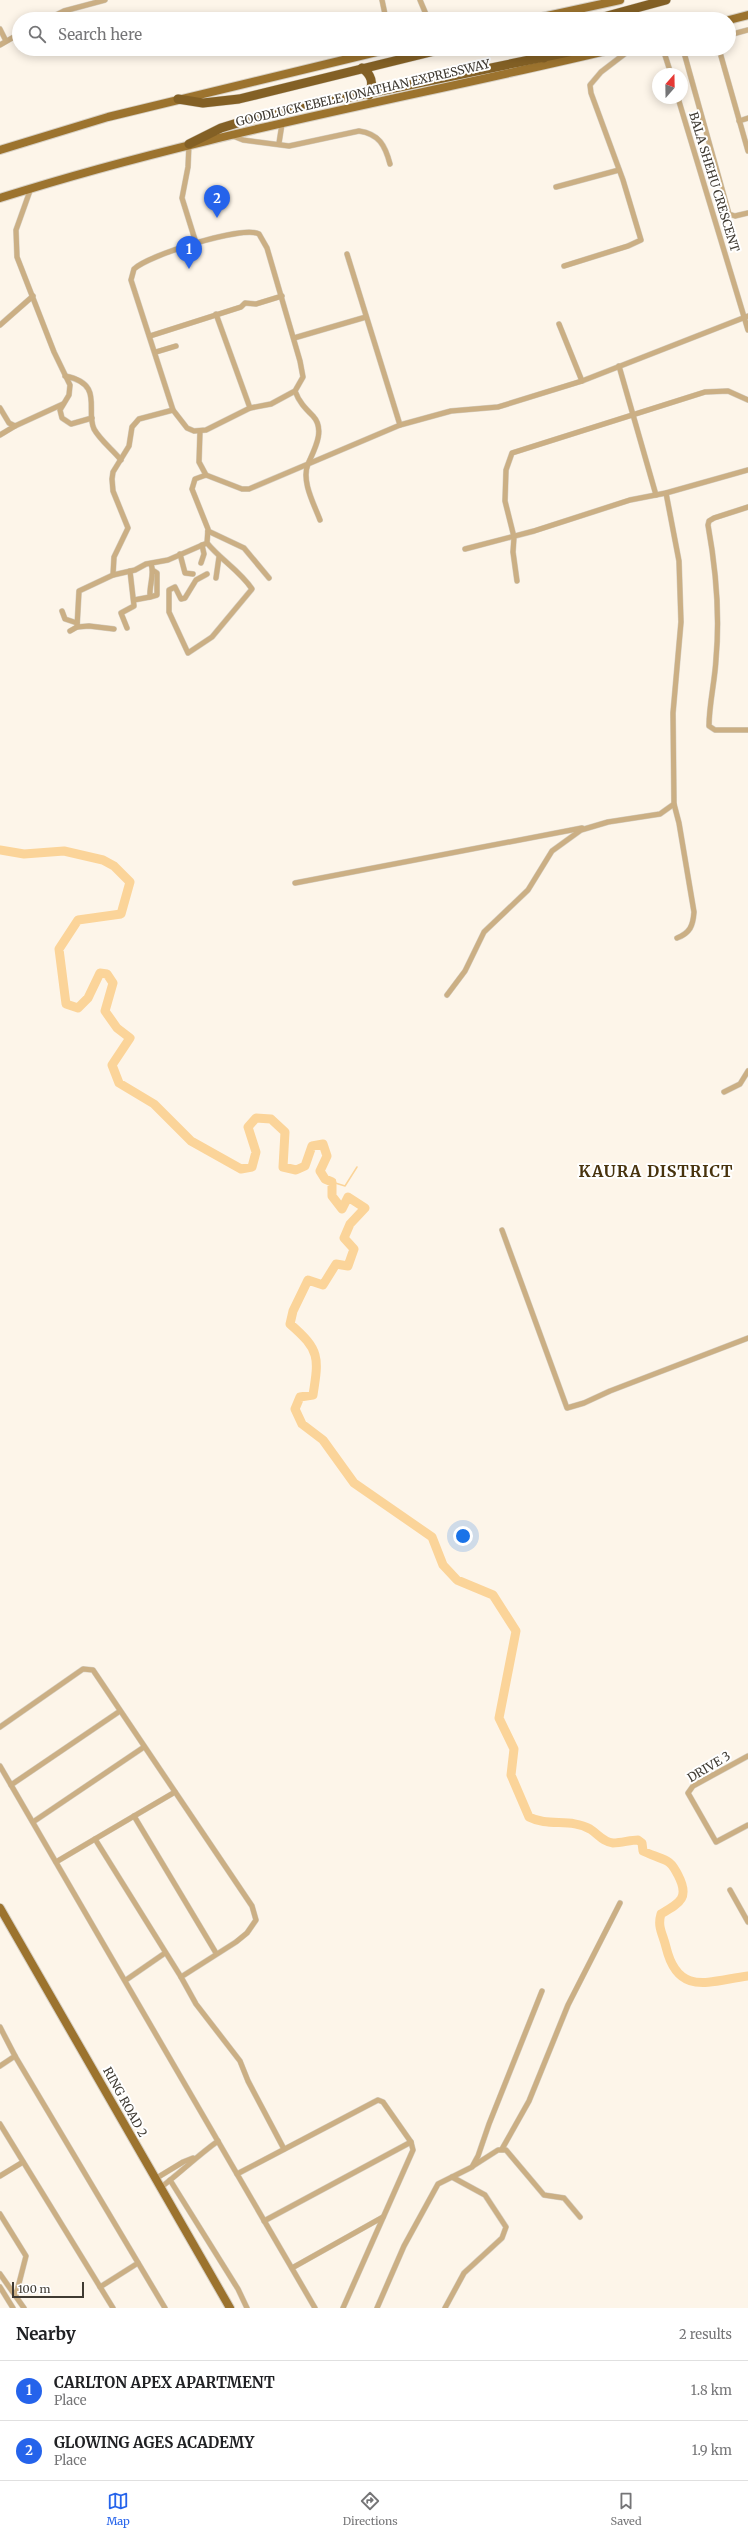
<!DOCTYPE html>
<style>
:root{--surface:#fff;--page:#f6f6f6;--text:#202124;--muted:#757577;--line:#e0e0e0;--accent:#2563eb}
body{margin:0;font-family:Merriweather,serif;background:var(--page);color:var(--text)}
.compass{position:absolute;left:652px;top:68px;width:36px;height:36px;border-radius:50%;background:var(--surface);box-shadow:0 2px 10px #0003;rotate:20deg}
.scale{position:absolute;left:12px;bottom:10px;width:72px;box-sizing:border-box;padding-left:4px;border:2px solid #3f3a32;border-top:0;font-size:11px;line-height:14px;white-space:nowrap;color:#3f3a32;-webkit-text-stroke:3px #fff;paint-order:stroke}
.you{position:absolute;left:463px;top:1536px;width:14px;height:14px;margin:-10px;border:3px solid #fff;border-radius:50%;background:#1a73e8;box-shadow:0 0 0 6px #1a73e833}
.badge{display:grid;place-items:center;width:26px;height:26px;border-radius:50%;background:var(--accent);color:#fff;font-size:13px;font-weight:700}
.pin{position:absolute;translate:-50% -33px;filter:drop-shadow(0 1px 2px #0008)}
.pin::after{content:'';position:absolute;top:21px;width:14px;height:12px;background:inherit;clip-path:polygon(0 0,100% 0,50% 100%)}
.list{margin:0;padding:0;list-style:none}
h2{display:flex;justify-content:space-between;align-items:center;height:52px;margin:0;padding:0 16px;font-size:17px}
h2 small{font-size:13px;font-weight:400;color:var(--muted)}
.list li{display:grid;grid-template-columns:26px 1fr auto;gap:12px;align-items:center;box-sizing:border-box;height:60px;padding:0 16px;border-top:1px solid var(--line)}
.list b{display:block;font-size:15px;white-space:nowrap}
.list p{margin:0;font-size:13px;white-space:nowrap;color:var(--muted)}
.list em{font-size:13px;font-style:normal;color:var(--muted)}
.icon{flex:none;width:22px;height:22px;fill:none;stroke:currentColor;stroke-width:2;stroke-linecap:round;stroke-linejoin:round}
.map{position:relative;flex:none;width:748px;height:2308px;overflow:hidden}
.search{position:absolute;background:var(--surface);box-shadow:0 2px 10px #0003;left:12px;right:12px;top:12px;height:44px;display:flex;align-items:center;gap:10px;box-sizing:border-box;padding:0 14px;border-radius:22px;color:var(--muted);font-size:15px}
.sheet{height:172px;background:var(--surface)}
nav{display:flex;justify-content:space-around;align-items:center;box-sizing:border-box;height:56px;border-top:1px solid var(--line);background:var(--surface);font-size:11px;color:var(--muted)}
nav a{display:grid;justify-items:center;gap:2px}
nav .on{color:var(--accent)}
.map>svg:first-child{display:block}
</style>
<div class="map">
<svg width="748" height="2308" viewBox="0 0 748 2308">
<rect width="100%" height="100%" fill="#fdf5e9"/>
<g fill="none" stroke-linecap="round" stroke-linejoin="round">
<path stroke="#fbd499" stroke-width="1.5" d="M332 1182 345 1186 357 1167"/>
<path stroke="#fbd499" stroke-width="9" d="M0 850 24 854 64 851 103 860 114 866 130 882 121 914 78 920 59 949 66 1004 78 1008 88 998 100 973 107 974 113 983 105 1011 117 1028 130 1038 112 1065 119 1083 154 1104 191 1141 241 1169 252 1167 256 1152 248 1127 256 1118 271 1119 285 1132 283 1167 296 1170 305 1166 312 1146 323 1144 327 1156 320 1171 325 1179 332 1182V1196L342 1209 348 1197 365 1208 350 1224 344 1238 354 1249 348 1266 336 1264 323 1285 308 1280 293 1311 290 1324C320 1350 319 1357 313 1395L300 1397 295 1409 302 1424 323 1440 354 1483 432 1537 443 1565 457 1580 493 1595 516 1631 499 1718 514 1749 511 1775 529 1817C548 1827 571 1818 590 1829 598 1834 603 1842 613 1843 622 1843 630 1840 638 1840L642 1843 643 1851C651 1855 659 1857 667 1861 673 1864 675 1870 678 1875 690 1898 680 1903 661 1914 657 1927 663 1934 666 1947 678 1997 709 1981 748 1976"/>
<defs>
<g id="street">
<path d="M382 0 386 19"/>
<path d="M420 0 428 19"/>
<path d="M48 19 64 11 105 0"/>
<path d="M0 29 6 41"/>
<path d="M729 35 748 30"/>
<path d="M0 45 19 34"/>
<path d="M663 49 671 74"/>
<path d="M683 49 729 214 735 216 748 213"/>
<path d="M719 49 748 151"/>
<path d="M678 98 748 330"/>
<path d="M739 121 748 118"/>
<path d="M233 136 243 140 289 146 359 131C379 134 385 145 390 164"/>
<path d="M279 143 282 124"/>
<path d="M189 144 188 167 182 198 196 243"/>
<path d="M556 187 619 170"/>
<path d="M31 188 16 230 17 257 54 352 70 385 69 395 60 410 62 418 71 424 92 418"/>
<path d="M347 254 400 425"/>
<path d="M564 266 628 246 641 240 623 180 591 93 590 85 601 72 631 49"/>
<path d="M216 314 250 408"/>
<path d="M559 324 582 381"/>
<path d="M0 325 33 296"/>
<path d="M150 336 241 307 245 303 256 304 282 296"/>
<path d="M294 338 366 317"/>
<path d="M156 352 176 346"/>
<path d="M619 366 656 495"/>
<path d="M65 376C105 384 85 410 94 429 100 440 113 450 121 460"/>
<path d="M0 408 9 423 15 426 63 404"/>
<path d="M200 431 199 462 206 475"/>
<path d="M0 435 15 426"/>
<path d="M666 493 679 561 681 622 673 713 674 804 679 823 694 912C693 926 690 933 677 938"/>
<path d="M748 507 714 518 709 521 708 525C716 569 720 615 716 659 715 681 709 704 709 726L715 730H748"/>
<path d="M320 520C314 504 301 481 308 464L400 425 451 411 498 407 582 381 748 316"/>
<path d="M208 531 244 548 269 578"/>
<path d="M465 549 534 531 630 500 666 493 748 470"/>
<path d="M180 554 185 573 193 574"/>
<path d="M201 563 204 554 202 545"/>
<path d="M207 574 196 580 185 598 181 599 175 587 169 590V612L188 653 212 637 252 589C240 571 221 560 207 543"/>
<path d="M113 575 114 557 128 528 113 491 112 479 113 472 129 446 132 427 139 419 173 410"/>
<path d="M216 578 219 557"/>
<path d="M517 581 513 552 514 537 505 501 506 470 512 453 705 392 728 391 748 400"/>
<path d="M150 597 157 595V573L154 571"/>
<path d="M134 600 150 597C149 585 155 574 151 564"/>
<path d="M62 611 65 619 77 623"/>
<path d="M127 628 121 613 134 606 130 571"/>
<path d="M114 629 89 626 77 627 79 591 113 575 135 570 146 564 168 560 207 543 208 529 192 489 195 479 206 475 242 489H249L308 464C314 450 326 430 313 416 305 408 299 402 295 391L303 377 300 361 267 248 259 234C244 225 148 255 134 269L131 280 173 410 187 428 194 431 206 430 250 408 271 404 295 391"/>
<path d="M70 631 77 627"/>
<path d="M295 883 582 828"/>
<path d="M447 995 465 971 484 932 528 890 552 851 581 830 608 822 660 814 674 804"/>
<path d="M724 1092 740 1084 748 1071"/>
<path d="M502 1230 567 1408 584 1403 610 1391 748 1338"/>
<path d="M0 1727 83 1669 93 1670 252 1906 256 1920 247 1933 236 1942 181 1977 196 2004 240 2061 248 2081 284 2149"/>
<path d="M748 1756 693 1786 688 1793 716 1842 748 1825"/>
<path d="M0 1766 237 2174"/>
<path d="M11 1785 120 1711"/>
<path d="M134 1816 216 1953"/>
<path d="M33 1822 144 1747"/>
<path d="M95 1839 175 1792"/>
<path d="M56 1862 95 1839 181 1977"/>
<path d="M730 1890 748 1922"/>
<path d="M126 1980 165 1953"/>
<path d="M0 2027 15 2056 165 2308"/>
<path d="M0 2066 15 2056"/>
<path d="M0 2124 113 2308"/>
<path d="M502 2149 529 2101 568 2005 620 1903"/>
<path d="M473 2166 498 2150H506L544 2195 564 2198 580 2217"/>
<path d="M0 2176 23 2162"/>
<path d="M155 2179 183 2162 193 2158"/>
<path d="M170 2180 238 2289 247 2308"/>
<path d="M160 2188C180 2173 197 2156 218 2141"/>
<path d="M0 2214 26 2256 16 2295"/>
<path d="M264 2221 411 2142"/>
<path d="M292 2268 383 2217"/>
<path d="M0 2274 24 2308"/>
<path d="M0 2287 13 2308"/>
<path d="M100 2287 138 2263"/>
<path d="M315 2308 237 2174 378 2100 383 2102 411 2142 413 2150 343 2308"/>
<path d="M377 2308 404 2246 438 2184 472 2167 478 2156 489 2124 542 1991"/>
<path d="M445 2308 464 2273 502 2238 506 2227 485 2195 452 2177"/>
</g>
<g id="primary">
<path d="M533 19 620 0"/>
<path d="M729 20 748 15"/>
<path d="M0 150 108 117 389 49"/>
<path d="M0 198C201 134 409 98 614 49"/>
<path d="M0 1908 230 2308"/>
</g>
<g id="highway">
<path d="M596 19 666 0"/>
<path d="M534 49 537 54 544 58"/>
<path d="M613 49H614"/>
<path d="M362 68C372 75 374 83 369 95"/>
<path d="M178 99 203 103 239 99 443 49"/>
<path d="M189 144 221 128 263 115 583 49"/>
</g>
</defs>
<use href="#street" stroke="#d7d0c4" stroke-width="6"/>
<use href="#primary" stroke="#d7d0c4" stroke-width="10"/>
<use href="#highway" stroke="#d7d0c4" stroke-width="10"/>
<use href="#street" stroke="#cbaf84" stroke-width="5"/>
<use href="#primary" stroke="#9c732e" stroke-width="8"/>
<use href="#highway" stroke="#836025" stroke-width="9"/>
</g>
<g text-anchor="middle" stroke-width="4" stroke-linejoin="round" paint-order="stroke">
<g font-size="12" fill="#3f3a32" stroke="#fff">
<text transform="translate(363 93) rotate(-13)" y="4">GOODLUCK EBELE JONATHAN EXPRESSWAY</text>
<text transform="translate(714 182) rotate(73)" y="4">BALA SHEHU CRESCENT</text>
<text transform="translate(709 1767) rotate(-31)" y="4">DRIVE 3</text>
<text transform="translate(125 2102) rotate(61)" y="4">RING ROAD 2</text>
</g>
<g font-size="16" font-weight="bold" letter-spacing="1" fill="#48330d" stroke="#fff">
<text x="656" y="1177">KAURA DISTRICT</text>
</g>
</g>
</svg>
<svg class="compass" viewBox="-18 -18 36 36"><path d="M0-13l5 13h-10z" fill="#e53935"/><path d="M0 13l5-13h-10z" fill="#757577"/></svg>
<div class="scale">100 m</div>
<div class="you"></div>
<div class="pin badge" style="left:189px;top:269px">1</div>
<div class="pin badge" style="left:217px;top:218px">2</div>
<div class="search"><svg class="icon" aria-label="search" viewBox="0 0 24 24"><circle cx="10" cy="10" r="6"/><path d="M15 15l6 6"/></svg>Search here</div>
</div>
<section class="sheet">
<h2>Nearby<small>2 results</small></h2>
<ul class="list">
<li><span class="badge">1</span><div><b>CARLTON APEX APARTMENT</b><p>Place</p></div><em>1.8 km</em></li>
<li><span class="badge">2</span><div><b>GLOWING AGES ACADEMY</b><p>Place</p></div><em>1.9 km</em></li>
</ul>
</section>
<nav>
<a class="on"><svg class="icon" aria-label="map" viewBox="0 0 24 24"><path d="M3 6l6-2 6 2 6-2v14l-6 2-6-2-6 2zM9 4v14M15 6v14"/></svg>Map</a>
<a><svg class="icon" aria-label="directions" viewBox="0 0 24 24"><path d="M12 3l9 9-9 9-9-9zM9 14v-3h6M13 9l2 2-2 2"/></svg>Directions</a>
<a><svg class="icon" aria-label="saved" viewBox="0 0 24 24"><path d="M7 4h10v16l-5-4-5 4z"/></svg>Saved</a>
</nav>
